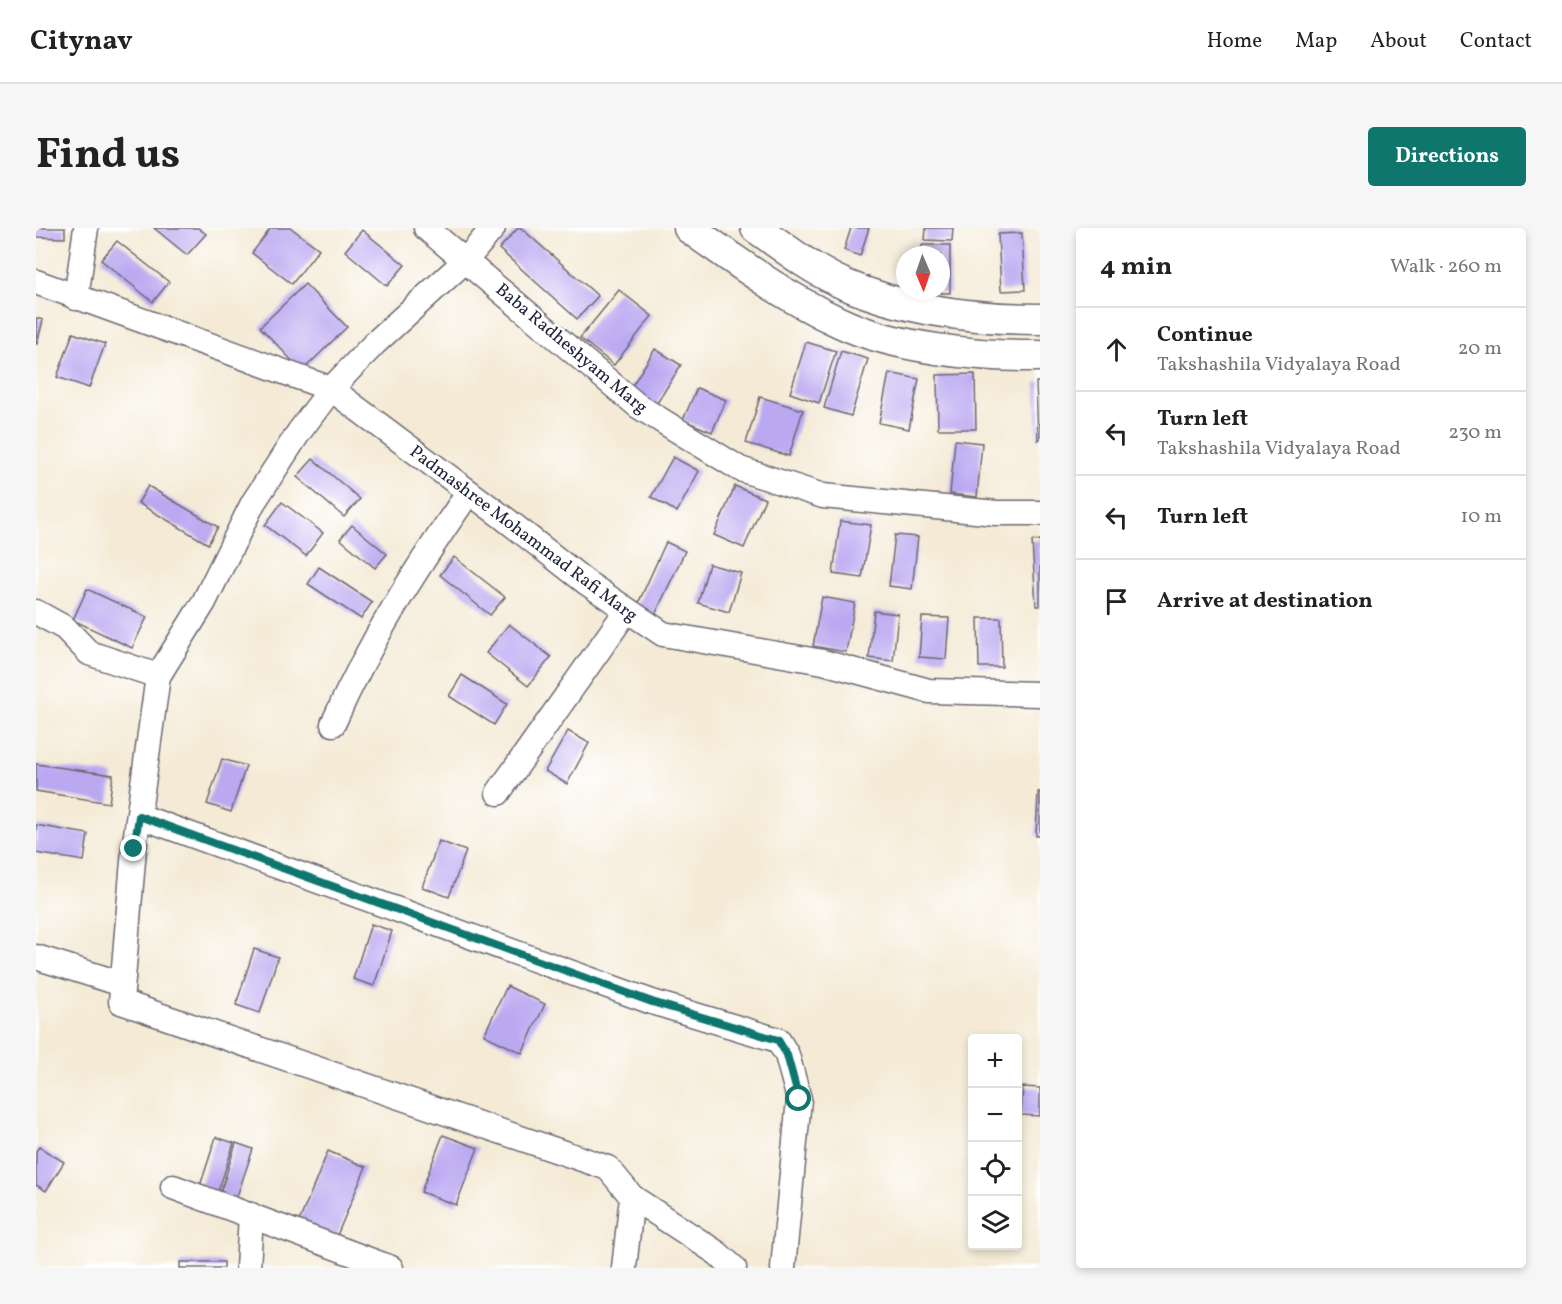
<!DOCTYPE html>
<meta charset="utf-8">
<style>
:root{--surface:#fff;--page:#f6f6f6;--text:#222;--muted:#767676;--line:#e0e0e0;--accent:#0f766e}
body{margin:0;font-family:Vollkorn,serif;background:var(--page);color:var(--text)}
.controls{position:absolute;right:18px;bottom:18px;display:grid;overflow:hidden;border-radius:6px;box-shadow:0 3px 9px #0003}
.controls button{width:54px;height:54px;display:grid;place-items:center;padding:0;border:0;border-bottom:2px solid var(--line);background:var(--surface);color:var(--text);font:30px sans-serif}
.compass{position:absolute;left:860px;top:18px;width:54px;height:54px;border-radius:50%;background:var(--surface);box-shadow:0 3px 9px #0003;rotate:178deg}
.stop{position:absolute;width:18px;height:18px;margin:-14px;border:4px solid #0f766e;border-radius:50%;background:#fff}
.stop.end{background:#0f766e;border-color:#fff;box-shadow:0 2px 6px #0008}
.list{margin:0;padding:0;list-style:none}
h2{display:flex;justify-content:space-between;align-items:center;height:78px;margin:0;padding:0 24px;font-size:26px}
h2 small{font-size:20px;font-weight:400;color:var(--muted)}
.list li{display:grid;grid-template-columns:39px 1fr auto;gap:18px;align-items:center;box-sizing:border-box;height:84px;padding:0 24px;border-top:2px solid var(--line)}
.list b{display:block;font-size:22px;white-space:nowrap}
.list p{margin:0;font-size:20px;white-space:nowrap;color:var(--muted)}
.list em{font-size:20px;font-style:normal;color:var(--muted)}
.icon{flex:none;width:33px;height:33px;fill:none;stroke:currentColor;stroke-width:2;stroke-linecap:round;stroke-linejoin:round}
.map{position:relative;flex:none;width:1004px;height:1040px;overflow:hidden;border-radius:6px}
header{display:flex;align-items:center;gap:36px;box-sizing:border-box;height:84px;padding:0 30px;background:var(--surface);border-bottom:2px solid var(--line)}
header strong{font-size:28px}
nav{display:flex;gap:33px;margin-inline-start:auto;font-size:21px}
.intro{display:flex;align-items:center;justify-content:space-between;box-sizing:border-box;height:144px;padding:0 36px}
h1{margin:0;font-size:42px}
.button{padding:15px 27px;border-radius:6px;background:var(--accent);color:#fff;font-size:21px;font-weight:700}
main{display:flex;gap:36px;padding:0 36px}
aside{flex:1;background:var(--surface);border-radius:6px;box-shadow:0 3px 9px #0003}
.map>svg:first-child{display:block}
</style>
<header>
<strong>Citynav</strong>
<nav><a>Home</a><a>Map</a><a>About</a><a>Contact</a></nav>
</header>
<div class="intro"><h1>Find us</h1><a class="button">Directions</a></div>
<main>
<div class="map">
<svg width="1004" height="1040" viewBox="0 0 1004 1040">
<rect width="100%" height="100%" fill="#fff"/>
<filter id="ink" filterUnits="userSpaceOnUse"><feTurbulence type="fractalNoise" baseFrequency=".0167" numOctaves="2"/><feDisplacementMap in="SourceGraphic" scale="12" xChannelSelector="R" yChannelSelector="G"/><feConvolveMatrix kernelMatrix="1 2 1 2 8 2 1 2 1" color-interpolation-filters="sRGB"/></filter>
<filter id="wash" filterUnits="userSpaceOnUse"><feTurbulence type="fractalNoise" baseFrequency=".008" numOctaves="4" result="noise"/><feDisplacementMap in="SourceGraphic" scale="24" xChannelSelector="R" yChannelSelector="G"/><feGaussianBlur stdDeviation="1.35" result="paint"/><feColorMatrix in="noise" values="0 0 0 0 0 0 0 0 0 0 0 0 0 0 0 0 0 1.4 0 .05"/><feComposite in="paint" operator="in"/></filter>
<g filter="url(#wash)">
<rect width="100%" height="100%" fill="#f4ead5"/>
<g id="blocks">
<g fill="#baa8f1">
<path d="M0 0H29V10L0 9Z"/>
<path d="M118 0H162L170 6 151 27Z"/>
<path d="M235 0H255L283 21 256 56 216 25Z"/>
<path d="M482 0H485L562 68 541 91 463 21Z"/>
<path d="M815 0H833L824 28 808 22Z"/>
<path d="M890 0H917L916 13 889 12Z"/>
<path d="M326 2 369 37 351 58 309 23Z"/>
<path d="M986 5 989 62 965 63 962 6Z"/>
<path d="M81 13 133 54 117 74 65 32Z"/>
<path d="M886 17H914V65H905V27H886Z"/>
<path d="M269 56 311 99 266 143 224 99Z"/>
<path d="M583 62 616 88 578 137 544 110Z"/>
<path d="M0 90 7 92 1 116H0Z"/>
<path d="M37 105 69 116 53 160 21 149Z"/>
<path d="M770 114 800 123 783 175 754 165Z"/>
<path d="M619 121 645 137 618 180 592 164Z"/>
<path d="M805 123 832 131 815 188 788 180Z"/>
<path d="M853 145 883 151 873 201 843 195Z"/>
<path d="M939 146 940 201H902L901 147Z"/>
<path d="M1000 154H1004V211L1002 212Z"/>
<path d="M661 160 690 172 676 204 647 192Z"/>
<path d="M724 169 767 182 753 228 710 215Z"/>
<path d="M919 212 946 215 941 269 914 266Z"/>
<path d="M637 229 663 243 641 284 615 269Z"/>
<path d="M277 231 324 271 308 289 261 249Z"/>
<path d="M112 258 182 299 172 316 102 275Z"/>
<path d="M699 258 729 271 708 320 678 307Z"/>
<path d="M246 274 287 305 270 328 229 297Z"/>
<path d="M804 293 835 297 826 350 797 346Z"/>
<path d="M316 297 351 326 339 340 304 311Z"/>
<path d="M859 307 882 309 876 361 853 358Z"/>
<path d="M1004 312V378H1000L996 313Z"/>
<path d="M630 314 649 323 619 387 601 378Z"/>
<path d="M418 329 469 369 454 387 404 347Z"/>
<path d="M673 336 705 345 693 384 662 375Z"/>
<path d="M283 339 336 374 325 391 272 356Z"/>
<path d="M51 361 111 389 96 420 37 392Z"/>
<path d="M786 369 819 375 810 424 777 418Z"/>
<path d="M838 383 862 386 857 433 833 430Z"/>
<path d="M886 389 913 390 910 431 883 429Z"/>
<path d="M942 390H965L966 439H943Z"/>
<path d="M473 396 515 429 492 458 450 425Z"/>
<path d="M426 447 471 476 458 497 413 468Z"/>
<path d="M532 503 553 515 531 556 509 543Z"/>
<path d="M186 531 210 538 195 584 171 576Z"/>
<path d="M0 536 77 547 73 575 0 563Z"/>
<path d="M1002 564H1004V608H1000Z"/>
<path d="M0 597 52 606 48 633 0 625Z"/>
<path d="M403 613 430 623 413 669 386 659Z"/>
<path d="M335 696 356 703 338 758 317 751Z"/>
<path d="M218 721 242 729 224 785 200 777Z"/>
<path d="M471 758 509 776 486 825 448 807Z"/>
<path d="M987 859 1004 860V888L985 887Z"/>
<path d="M407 907 442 920 420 977 385 964Z"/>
<path d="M180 909 198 915 182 964 164 958Z"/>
<path d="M200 915 217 921 200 971 184 966Z"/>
<path d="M3 919 28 934 10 963 0 957V923Z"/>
<path d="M292 923 330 939 299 1012 262 996Z"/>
<rect x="144" y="1034" width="44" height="6"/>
</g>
</g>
</g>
<g filter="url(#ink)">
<use href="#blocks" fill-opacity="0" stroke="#6c6871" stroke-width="1.5"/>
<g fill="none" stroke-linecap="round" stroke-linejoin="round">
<defs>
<g id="minor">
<path d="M390 0 602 178 704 241 787 268 960 285H1004"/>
<path d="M457 0 430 32 339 115 295 161 263 204 217 275 168 374 122 448 98 621 85 774 572 940 596 969 681 1025 698 1040"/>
<path d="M0 54 295 161 468 290 551 355 627 406 787 434 893 463 1004 466"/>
<path d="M40 70 50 0"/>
<path d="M0 384 29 400 53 425 122 448"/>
<path d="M297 496C334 412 381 339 433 264"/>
<path d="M462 565 591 382"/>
<path d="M103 588 616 774 742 812 751 827 763 871 747 1040"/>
<path d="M0 729 86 756"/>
<path d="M137 959 355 1040"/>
<path d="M212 1040 215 987"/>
<path d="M588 1040 596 969"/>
</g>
<g id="major">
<path d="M653 0C701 34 749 69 803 94 857 120 944 129 1004 128"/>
<path d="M720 0C749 20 777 43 810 57 869 82 940 91 1004 91"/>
</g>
</defs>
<use href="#minor" stroke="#6c6871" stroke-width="27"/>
<use href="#major" stroke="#6c6871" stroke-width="33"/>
<use href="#minor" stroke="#fff" stroke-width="24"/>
<use href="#major" stroke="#fff" stroke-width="30"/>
</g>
</g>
<g fill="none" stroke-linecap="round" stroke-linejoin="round" filter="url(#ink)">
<path stroke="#0f766e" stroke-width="8" d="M98 621 103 588 616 774 742 812 751 827 763 871"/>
</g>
<g text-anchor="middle" stroke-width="5" stroke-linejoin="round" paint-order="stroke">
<g font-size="18" fill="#22223b" stroke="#fff">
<text transform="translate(536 120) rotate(40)" y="6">Baba Radheshyam Marg</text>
<text transform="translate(488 305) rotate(37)" y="6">Padmashree Mohammad Rafi Marg</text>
</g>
</g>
</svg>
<div class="controls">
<button>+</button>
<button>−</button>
<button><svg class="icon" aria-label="locate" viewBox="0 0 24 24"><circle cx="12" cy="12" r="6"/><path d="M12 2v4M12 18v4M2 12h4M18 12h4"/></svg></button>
<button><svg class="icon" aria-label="layers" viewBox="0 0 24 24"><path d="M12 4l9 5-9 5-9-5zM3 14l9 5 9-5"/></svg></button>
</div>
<svg class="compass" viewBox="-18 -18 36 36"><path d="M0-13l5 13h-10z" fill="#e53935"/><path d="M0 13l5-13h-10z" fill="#767676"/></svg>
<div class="stop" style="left:763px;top:871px"></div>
<div class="stop end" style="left:98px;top:621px"></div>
</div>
<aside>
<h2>4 min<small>Walk · 260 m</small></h2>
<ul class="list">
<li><svg class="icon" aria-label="ahead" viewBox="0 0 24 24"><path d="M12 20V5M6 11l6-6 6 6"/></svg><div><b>Continue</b><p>Takshashila Vidyalaya Road</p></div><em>20 m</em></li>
<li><svg class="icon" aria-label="left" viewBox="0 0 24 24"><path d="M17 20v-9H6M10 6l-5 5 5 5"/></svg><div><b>Turn left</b><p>Takshashila Vidyalaya Road</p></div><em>230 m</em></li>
<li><svg class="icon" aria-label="left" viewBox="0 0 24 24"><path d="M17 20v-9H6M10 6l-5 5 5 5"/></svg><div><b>Turn left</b></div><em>10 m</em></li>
<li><svg class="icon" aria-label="arrive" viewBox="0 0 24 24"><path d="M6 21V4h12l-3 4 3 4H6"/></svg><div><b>Arrive at destination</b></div></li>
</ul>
</aside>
</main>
